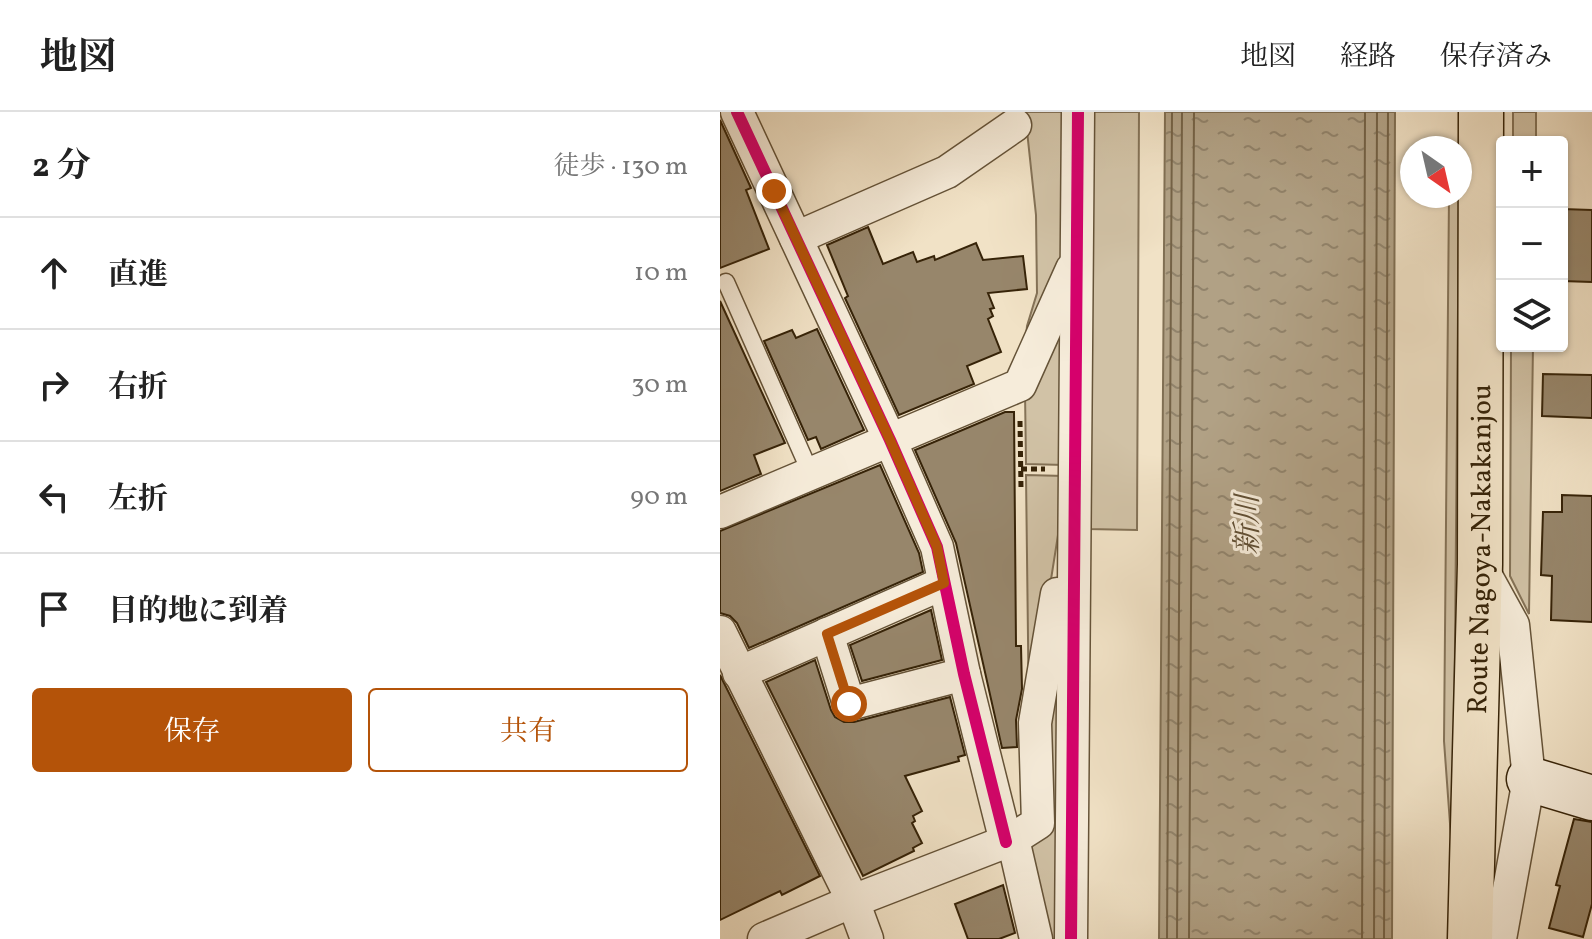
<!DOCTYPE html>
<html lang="ja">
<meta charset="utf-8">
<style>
:root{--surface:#fff;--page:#f2f2f2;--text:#222;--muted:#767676;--line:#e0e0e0;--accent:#b45309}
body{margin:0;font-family:Vollkorn,"Noto Serif JP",serif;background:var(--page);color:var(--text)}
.controls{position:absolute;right:24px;top:24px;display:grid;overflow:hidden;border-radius:8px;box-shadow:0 2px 6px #0004}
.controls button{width:72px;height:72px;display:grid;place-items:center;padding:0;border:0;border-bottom:2px solid var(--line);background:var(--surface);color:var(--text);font:40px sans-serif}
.compass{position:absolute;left:680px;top:24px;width:72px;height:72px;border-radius:50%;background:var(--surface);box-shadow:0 2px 6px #0004;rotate:146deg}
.stop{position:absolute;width:24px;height:24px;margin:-18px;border:6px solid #b45309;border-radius:50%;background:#fff}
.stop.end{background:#b45309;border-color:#fff;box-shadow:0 2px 8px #0008}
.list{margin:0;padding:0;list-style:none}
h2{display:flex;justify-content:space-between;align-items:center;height:104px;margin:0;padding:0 32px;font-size:34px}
h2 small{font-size:26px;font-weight:400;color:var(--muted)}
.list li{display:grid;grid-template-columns:52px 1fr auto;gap:24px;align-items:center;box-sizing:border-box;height:112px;padding:0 32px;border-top:2px solid var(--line)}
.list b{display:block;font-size:30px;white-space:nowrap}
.list em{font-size:26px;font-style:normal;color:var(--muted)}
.actions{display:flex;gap:16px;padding:24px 32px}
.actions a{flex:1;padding:18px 0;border:2px solid var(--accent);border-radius:8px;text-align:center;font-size:28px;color:var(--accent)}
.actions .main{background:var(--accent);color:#fff}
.icon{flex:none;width:44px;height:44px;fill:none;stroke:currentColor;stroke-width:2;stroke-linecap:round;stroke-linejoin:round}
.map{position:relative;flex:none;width:872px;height:827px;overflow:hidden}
header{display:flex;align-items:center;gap:48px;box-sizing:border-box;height:112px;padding:0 40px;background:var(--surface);border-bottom:2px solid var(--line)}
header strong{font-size:38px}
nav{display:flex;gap:44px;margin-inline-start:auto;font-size:28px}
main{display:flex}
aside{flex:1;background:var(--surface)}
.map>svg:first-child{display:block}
</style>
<header>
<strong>地図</strong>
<nav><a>地図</a><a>経路</a><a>保存済み</a></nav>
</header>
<main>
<aside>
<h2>2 分<small>徒歩 · 130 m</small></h2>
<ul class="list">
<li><svg class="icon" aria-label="ahead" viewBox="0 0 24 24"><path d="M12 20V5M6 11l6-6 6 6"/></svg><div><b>直進</b></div><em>10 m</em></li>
<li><svg class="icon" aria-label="right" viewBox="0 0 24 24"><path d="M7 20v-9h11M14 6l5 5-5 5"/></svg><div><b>右折</b></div><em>30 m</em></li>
<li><svg class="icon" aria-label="left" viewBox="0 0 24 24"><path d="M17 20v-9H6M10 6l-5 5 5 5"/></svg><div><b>左折</b></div><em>90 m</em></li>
<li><svg class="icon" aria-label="arrive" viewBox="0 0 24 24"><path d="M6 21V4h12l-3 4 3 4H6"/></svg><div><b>目的地に到着</b></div></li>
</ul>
<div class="actions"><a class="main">保存</a><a>共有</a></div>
</aside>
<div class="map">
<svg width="872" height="827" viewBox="0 0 872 827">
<defs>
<pattern id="water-ripples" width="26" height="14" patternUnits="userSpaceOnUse" patternTransform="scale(2)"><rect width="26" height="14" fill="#b1a185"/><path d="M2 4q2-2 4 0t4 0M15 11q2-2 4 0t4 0" fill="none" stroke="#91836b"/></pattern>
</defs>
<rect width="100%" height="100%" fill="#f1e2c6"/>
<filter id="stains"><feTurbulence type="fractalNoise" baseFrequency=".0025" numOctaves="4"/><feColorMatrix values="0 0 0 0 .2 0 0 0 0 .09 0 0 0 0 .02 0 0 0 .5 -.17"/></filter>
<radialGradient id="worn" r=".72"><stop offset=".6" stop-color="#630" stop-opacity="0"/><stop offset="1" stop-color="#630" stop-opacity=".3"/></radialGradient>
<g fill="#d1c2a6" stroke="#847257" stroke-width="2">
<path d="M305 0H345L342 151 303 257 307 214 317 181 316 103Z"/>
<path d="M370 0H419L417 418 368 417Z"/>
<rect x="793" y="0" width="23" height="30"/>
<path d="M729 84H739L733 753 724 629Z"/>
<path d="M344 188V353L306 352 305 280Z"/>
<path d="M791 234H813L809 502 790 464Z"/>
<path d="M306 363 344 364V385L309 607Z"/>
<path d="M343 487 339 827H321L306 739 322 609Z"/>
</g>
<path fill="url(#water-ripples)" stroke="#806f53" stroke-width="2" d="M445 0H675L672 827H439Z"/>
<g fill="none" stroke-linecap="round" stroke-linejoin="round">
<g stroke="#746246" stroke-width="2">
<path d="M447 827 452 0"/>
<path d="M457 827 462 0"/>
<path d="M469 827 474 0"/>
<path d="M642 827 645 0"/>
<path d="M654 827 657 0"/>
<path d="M664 827 668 0"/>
</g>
</g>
<g fill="#97866b" stroke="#362308" stroke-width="2">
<path d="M0 8 31 76 26 78 49 137 0 156Z"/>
<path d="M842 97 872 98V170L842 169Z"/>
<path d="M148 115 163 152 193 140 197 150 214 144 215 148 256 131 263 148 303 144 307 177 268 181 274 196 270 197 273 204 268 207 281 240 247 254 254 272 179 303 125 186 128 184 107 133Z"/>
<path d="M0 189 65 331 34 343 41 362 0 379Z"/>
<path d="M97 217 144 318 101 337 96 325 88 328 44 229 72 218 76 226Z"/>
<path d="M823 262 872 263V306L822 304Z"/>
<path d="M285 300H294L296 534H301L302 577 296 608 297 635 282 636 236 431 195 338Z"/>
<path d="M160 353 199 441 203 460 29 536 17 511 10 504 0 501V419Z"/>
<path d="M842 383 872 384V510L831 508 832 464 821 463 823 400H842Z"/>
<path d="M211 498 222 548 142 569 130 533Z"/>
<path d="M95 548 111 598 115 605 124 610H134L230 585 245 643 238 645 239 649 185 664 202 699 193 704 195 709 192 711 202 731 193 736 194 739 143 764 46 570Z"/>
<path d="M0 563 100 764 62 783 60 779 0 808Z"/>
<path d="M854 707 872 710V792L863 825 829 816 840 774 836 773Z"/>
<path d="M283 773 295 821 279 827H248L235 792Z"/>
</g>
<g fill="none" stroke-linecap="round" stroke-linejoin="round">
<defs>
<path id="lane" d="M6 170 91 362"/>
<g id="street">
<path d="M17 0 170 328 217 435 244 562 286 730"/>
<path d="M76 126 227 60 295 13"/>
<path d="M0 400 300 273 352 157"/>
<path d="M761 455 793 513 809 667 780 827"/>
<path d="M0 520 133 789 147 827"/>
<path d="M107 522 129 592 244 562"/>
<path d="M19 561 224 471"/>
<path d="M293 727 316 827"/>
<path d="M44 827 133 789 293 727 318 711 315 611 337 482"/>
<path d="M351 827 358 0"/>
</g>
<path id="secondary" d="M809 667 872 686"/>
<g id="primary">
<path id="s1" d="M750 827 760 452 761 0"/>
</g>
</defs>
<use href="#lane" stroke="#655338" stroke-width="19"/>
<use href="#street" stroke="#655338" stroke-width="35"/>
<use href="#secondary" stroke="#362308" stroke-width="47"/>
<use href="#primary" stroke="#362308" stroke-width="47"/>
<g stroke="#362308" stroke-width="5" stroke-dasharray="6 4" stroke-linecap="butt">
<path d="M300 309 301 376"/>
<path d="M301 357H325"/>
</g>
<use href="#lane" stroke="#f6ecda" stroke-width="16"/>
<use href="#street" stroke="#f6ecda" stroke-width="32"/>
<use href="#secondary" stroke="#f6ecda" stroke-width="44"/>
<use href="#primary" stroke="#f1e2c6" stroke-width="44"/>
<defs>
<g id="cycleway">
<path d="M17 0 170 328 217 435 244 562 286 730"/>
<path d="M351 827 358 0"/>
</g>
</defs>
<use href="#cycleway" stroke="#f6ecda" stroke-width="17"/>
<use href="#cycleway" stroke="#d6006c" stroke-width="12"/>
</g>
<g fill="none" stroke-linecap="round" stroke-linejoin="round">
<path stroke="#b45309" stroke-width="10" d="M54 79 170 328 217 435 224 471 107 522 129 592"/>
</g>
<g text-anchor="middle" stroke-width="6" stroke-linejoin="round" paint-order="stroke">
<g font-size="28" fill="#362308" stroke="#f6ecda">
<text dy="10" stroke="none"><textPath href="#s1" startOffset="390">Route Nagoya-Nakakanjou</textPath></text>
</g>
<g font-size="30" font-style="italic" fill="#614f34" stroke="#f6ecda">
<text transform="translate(527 413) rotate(-90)" y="10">新川</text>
</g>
</g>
<rect width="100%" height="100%" filter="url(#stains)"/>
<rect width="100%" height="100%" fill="url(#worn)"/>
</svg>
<div class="controls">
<button>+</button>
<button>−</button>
<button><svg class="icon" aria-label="layers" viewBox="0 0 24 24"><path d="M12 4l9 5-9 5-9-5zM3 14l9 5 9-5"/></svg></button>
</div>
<svg class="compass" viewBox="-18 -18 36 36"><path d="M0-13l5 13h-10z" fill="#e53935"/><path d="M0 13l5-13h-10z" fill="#767676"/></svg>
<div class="stop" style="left:129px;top:592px"></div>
<div class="stop end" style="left:54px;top:79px"></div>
</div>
</main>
